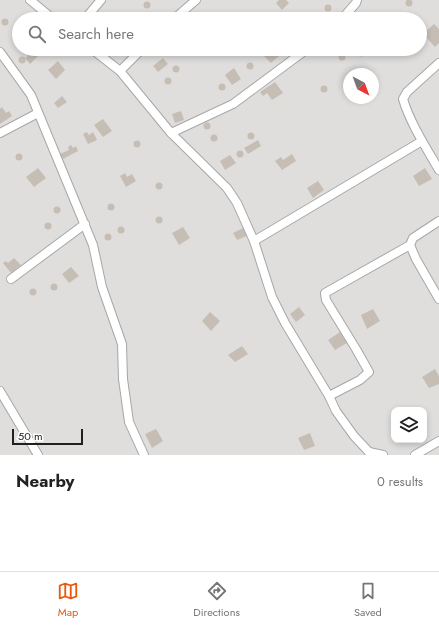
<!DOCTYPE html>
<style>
:root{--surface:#fff;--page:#f2f2f2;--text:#222;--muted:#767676;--line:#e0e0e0;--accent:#ea580c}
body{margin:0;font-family:Jost,sans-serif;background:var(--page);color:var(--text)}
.controls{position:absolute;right:12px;bottom:12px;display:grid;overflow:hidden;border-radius:8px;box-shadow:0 2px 6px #0003}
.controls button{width:36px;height:36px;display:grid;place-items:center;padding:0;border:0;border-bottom:1px solid var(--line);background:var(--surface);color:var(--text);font:20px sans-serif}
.compass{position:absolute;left:343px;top:68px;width:36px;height:36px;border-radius:50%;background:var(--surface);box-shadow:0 2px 6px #0003;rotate:139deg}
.scale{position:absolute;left:12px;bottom:10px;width:71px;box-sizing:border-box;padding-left:4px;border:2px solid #202020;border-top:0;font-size:11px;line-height:14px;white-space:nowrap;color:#202020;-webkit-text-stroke:3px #fff;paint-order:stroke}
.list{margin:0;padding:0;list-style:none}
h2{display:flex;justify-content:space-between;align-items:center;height:52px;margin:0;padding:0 16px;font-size:17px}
h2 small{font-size:13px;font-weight:400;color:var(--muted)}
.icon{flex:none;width:22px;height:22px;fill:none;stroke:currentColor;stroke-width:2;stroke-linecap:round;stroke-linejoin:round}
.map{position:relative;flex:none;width:439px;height:455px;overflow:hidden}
.search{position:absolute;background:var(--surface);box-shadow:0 2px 6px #0003;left:12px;right:12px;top:12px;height:44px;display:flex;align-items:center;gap:10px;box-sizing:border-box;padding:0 14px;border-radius:22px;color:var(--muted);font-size:15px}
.sheet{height:116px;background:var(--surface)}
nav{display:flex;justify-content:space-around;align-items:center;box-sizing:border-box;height:56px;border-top:1px solid var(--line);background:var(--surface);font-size:11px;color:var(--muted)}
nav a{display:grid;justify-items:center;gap:2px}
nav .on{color:var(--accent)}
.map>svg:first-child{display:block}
</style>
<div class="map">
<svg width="439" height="455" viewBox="0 0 439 455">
<rect width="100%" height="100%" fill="#f1efe7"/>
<path fill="#dfdedd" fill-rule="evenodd" d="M0 0H439V455H0ZM19 19H420V49H19ZM349 74H373V98H349ZM394 410H424V440H394Z"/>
<g fill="#c6beb5">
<circle cx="409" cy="3" r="3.5"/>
<path d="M279 0H286L289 3 282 10 276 3Z"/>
<circle cx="147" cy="5" r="3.5"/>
<circle cx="328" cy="8" r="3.5"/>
<path d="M242 12 248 19 230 18 233 15 236 18Z"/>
<path d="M127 16 131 17 132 19H124Z"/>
<circle cx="5" cy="22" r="3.5"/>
<path d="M434 24 439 29V43L435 47 423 34Z"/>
<path d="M28 49H43L44 50 30 64 25 58 28 56 25 52Z"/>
<path d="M272 49 274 50 276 49 280 53 278 54 279 56 271 63 264 56Z"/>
<circle cx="361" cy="53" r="3.5"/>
<circle cx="342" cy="57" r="3.5"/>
<circle cx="22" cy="60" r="3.5"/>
<path d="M163 58 168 64 158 72 153 66Z"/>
<path d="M58 61 65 70 56 79 48 70Z"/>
<circle cx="250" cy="66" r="3.5"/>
<circle cx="176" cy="69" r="3.5"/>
<path d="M234 68 241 79 232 85 225 75Z"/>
<circle cx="168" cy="81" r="3.5"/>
<path d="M275 82 283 93 272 100 267 93 263 96 260 92Z"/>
<circle cx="222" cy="87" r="3.5"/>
<circle cx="324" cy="89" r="3.5"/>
<path d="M62 96 67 102 58 108 54 103Z"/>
<path d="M2 107 6 113 9 111 12 116 0 124V109Z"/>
<path d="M181 111 184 120 175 123 172 114Z"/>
<path d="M103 119 112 131 103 137 94 125Z"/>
<circle cx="207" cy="126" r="3.5"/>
<path d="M87 132 89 135 93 132 97 140 88 144 83 134Z"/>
<circle cx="251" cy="136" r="3.5"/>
<circle cx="214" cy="138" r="3.5"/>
<path d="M258 140 261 146 248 154 244 148Z"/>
<circle cx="137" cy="144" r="3.5"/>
<path d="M71 145 73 148 76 146 78 151 63 159 60 154 69 150 68 147Z"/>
<circle cx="240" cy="154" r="3.5"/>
<circle cx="19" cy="157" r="3.5"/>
<path d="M292 154 296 161 282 170 275 161 281 157 283 160Z"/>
<path d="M230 155 236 163 225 170 220 161Z"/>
<path d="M38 168 46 178 34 187 26 177Z"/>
<path d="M425 168 432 179 419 186 413 176Z"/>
<path d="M125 173 127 177 132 174 136 181 126 187 120 176Z"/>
<path d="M318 181 324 190 313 198 307 188Z"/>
<circle cx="159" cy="186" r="3.5"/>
<circle cx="111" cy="207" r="3.5"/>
<circle cx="57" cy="210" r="3.5"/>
<circle cx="159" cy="220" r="3.5"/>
<circle cx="48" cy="226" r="3.5"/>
<circle cx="121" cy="230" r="3.5"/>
<path d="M183 227 190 238 179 245 172 233Z"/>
<path d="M245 227 249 235 237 240 233 233Z"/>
<circle cx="108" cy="237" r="3.5"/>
<path d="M14 258 21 265 11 273 3 263 6 261 8 263Z"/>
<path d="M71 267 79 276 69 283 62 274Z"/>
<circle cx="54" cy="287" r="3.5"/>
<circle cx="33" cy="292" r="3.5"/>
<path d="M299 307 305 315 296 322 290 314Z"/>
<path d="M373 309 380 321 367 329 361 315Z"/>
<path d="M210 312 220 321 211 331 202 321Z"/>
<path d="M340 332 347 343 335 350 328 340Z"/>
<path d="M242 346 248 354 235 362 228 355Z"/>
<path d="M435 369 439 376V384L429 388 422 377Z"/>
<path d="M156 429 163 441 152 448 145 434Z"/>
<path d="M310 433 315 446 304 450 298 438Z"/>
</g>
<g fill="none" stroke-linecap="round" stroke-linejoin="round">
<defs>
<g id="street">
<path d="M30 0 53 19"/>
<path d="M85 19 101 0"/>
<path d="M174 19 196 0"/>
<path d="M342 19 356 3 357 0"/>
<path d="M92 49 120 71 171 133 227 188 237 203 254 241 272 297 285 323 329 396 336 411 354 436 369 452 370 455"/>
<path d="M0 52 31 95 93 245 102 287 122 344 123 379 129 422 144 455"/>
<path d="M439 63 407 92 403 99C410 123 427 149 439 170"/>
<path d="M120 71 142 49"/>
<path d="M0 133 38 113"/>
<path d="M171 133 233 104 307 49"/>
<path d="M439 221 413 238 410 245 416 259 439 299"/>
<path d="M254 241 422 141"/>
<path d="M11 279 85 224"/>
<path d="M0 391 38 455"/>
<path d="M329 396 360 380 369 372 356 349 326 300 325 293 410 245"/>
<path d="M369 452 383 455"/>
<path d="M415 455 439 441"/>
</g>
</defs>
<use href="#street" stroke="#a7a7a7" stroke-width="10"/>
<use href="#street" stroke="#fff" stroke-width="8"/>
</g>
</svg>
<div class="controls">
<button><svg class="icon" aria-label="layers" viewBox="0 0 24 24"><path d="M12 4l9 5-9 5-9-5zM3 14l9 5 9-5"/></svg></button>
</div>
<svg class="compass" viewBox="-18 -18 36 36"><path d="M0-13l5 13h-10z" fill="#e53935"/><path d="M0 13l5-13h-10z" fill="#767676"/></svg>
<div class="scale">50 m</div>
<div class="search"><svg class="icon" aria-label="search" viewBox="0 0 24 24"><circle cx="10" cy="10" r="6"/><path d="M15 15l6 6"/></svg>Search here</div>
</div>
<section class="sheet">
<h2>Nearby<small>0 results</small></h2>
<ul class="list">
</ul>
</section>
<nav>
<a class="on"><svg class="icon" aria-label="map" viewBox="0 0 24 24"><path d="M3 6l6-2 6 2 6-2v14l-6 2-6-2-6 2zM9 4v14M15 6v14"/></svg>Map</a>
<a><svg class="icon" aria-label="directions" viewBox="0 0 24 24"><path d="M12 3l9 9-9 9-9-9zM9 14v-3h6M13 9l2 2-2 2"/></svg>Directions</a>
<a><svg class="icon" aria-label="saved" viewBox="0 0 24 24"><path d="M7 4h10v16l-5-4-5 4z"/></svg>Saved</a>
</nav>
